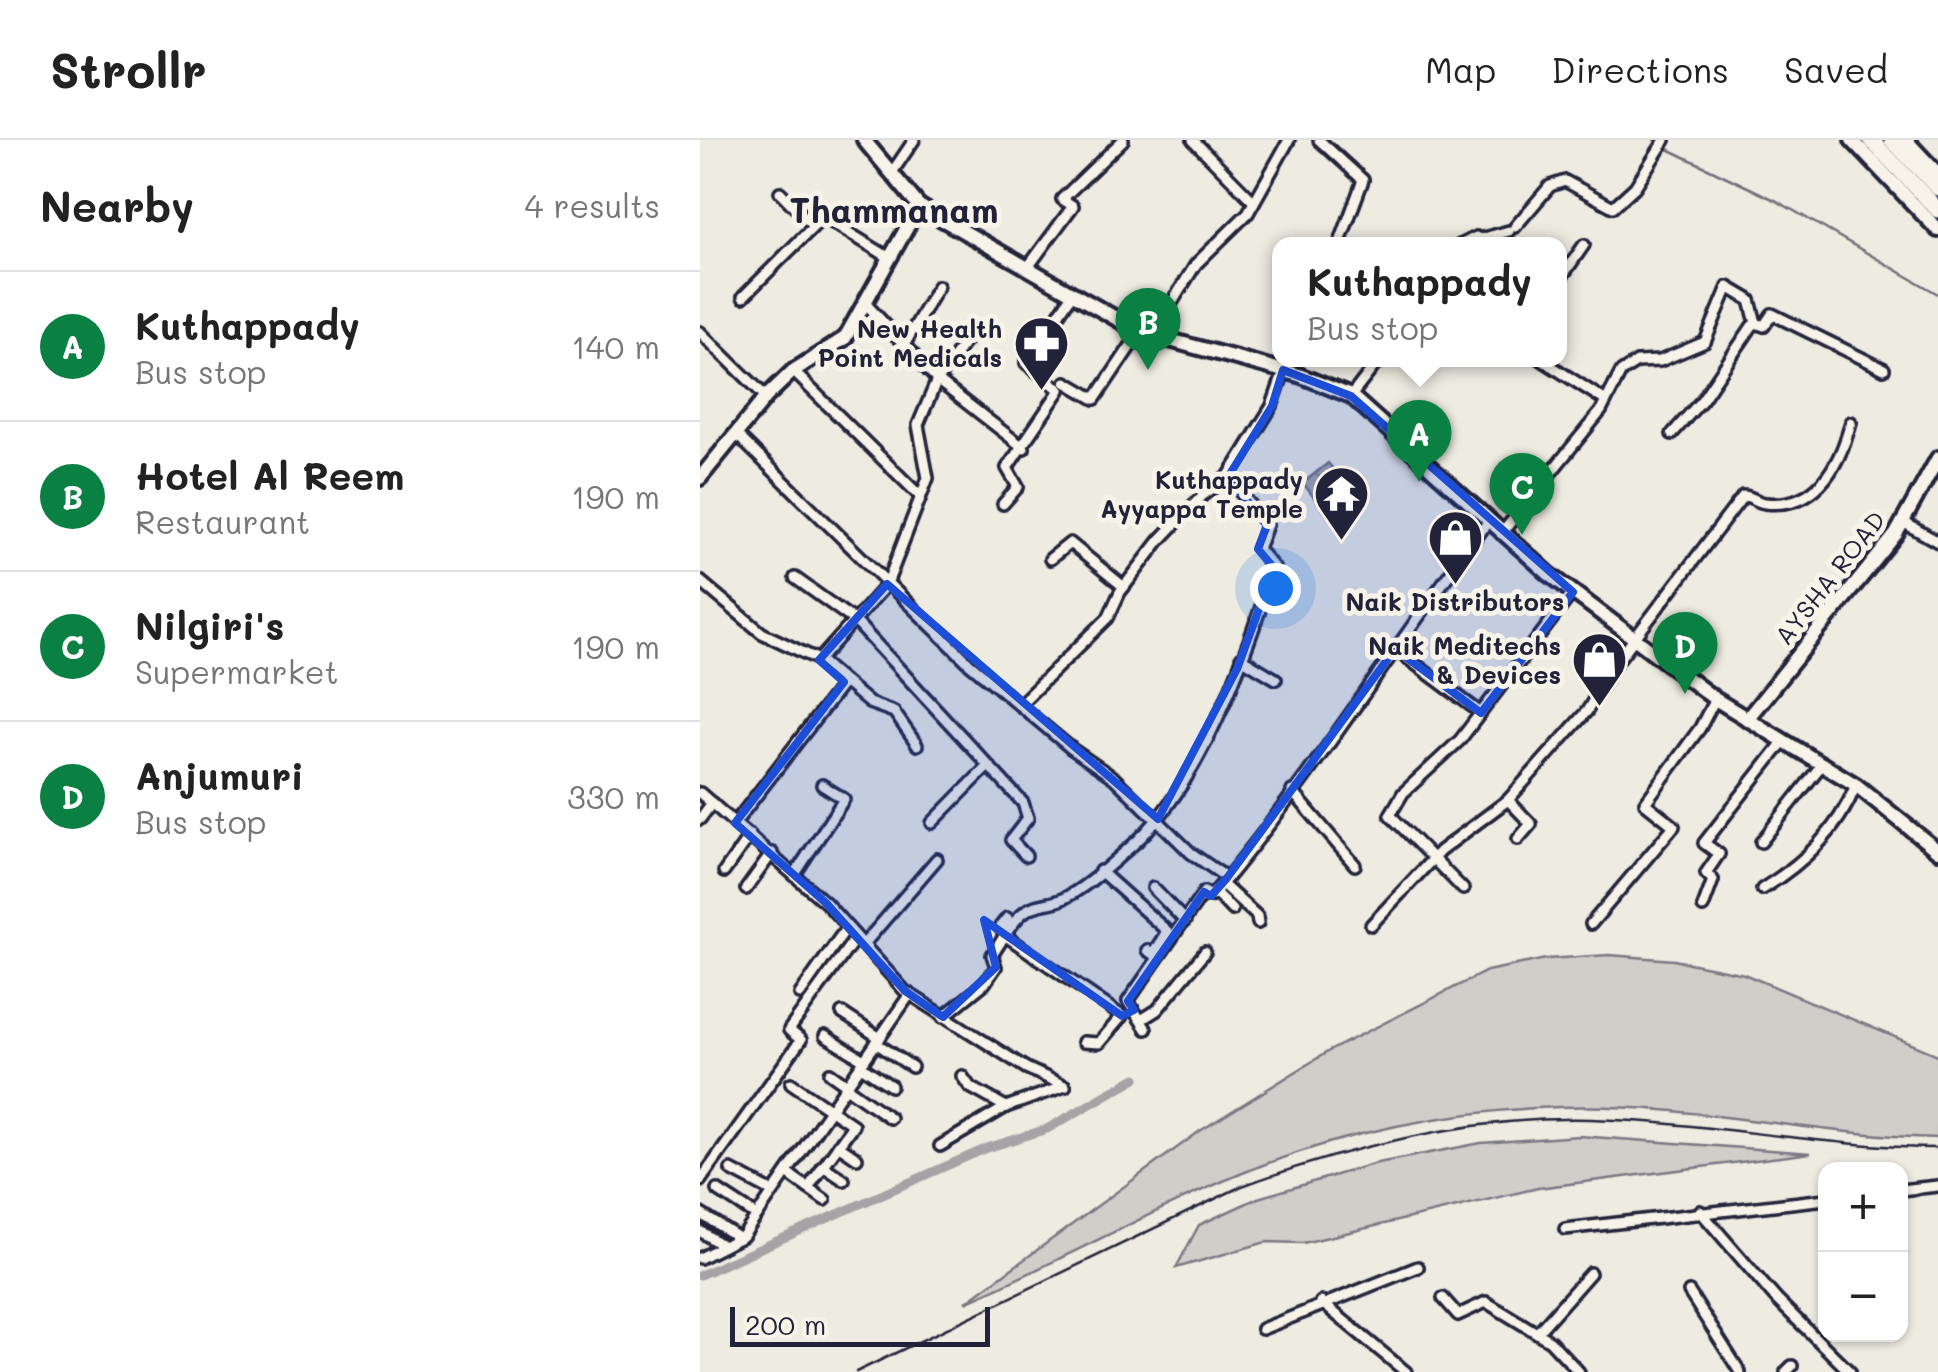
<!DOCTYPE html>
<meta charset="utf-8">
<style>
:root{--surface:#fff;--page:#f6f6f6;--text:#222;--muted:#767676;--line:#e0e0e0;--accent:#0b8043}
body{margin:0;font-family:Mali,sans-serif;background:var(--page);color:var(--text)}
.controls{position:absolute;right:30px;bottom:30px;display:grid;overflow:hidden;border-radius:20px;box-shadow:0 2px 8px #0004}
.controls button{width:90px;height:90px;display:grid;place-items:center;padding:0;border:0;border-bottom:2px solid var(--line);background:var(--surface);color:var(--text);font:50px sans-serif}
.scale{position:absolute;left:30px;bottom:25px;width:260px;box-sizing:border-box;padding-left:10px;border:5px solid #22223b;border-top:0;font-size:28px;line-height:35px;white-space:nowrap;color:#22223b;-webkit-text-stroke:8px #f7f3e8;paint-order:stroke}
.you{position:absolute;left:575px;top:448px;width:35px;height:35px;margin:-25px;border:8px solid #fff;border-radius:50%;background:#1a73e8;box-shadow:0 0 0 15px #1a73e833}
.badge{display:grid;place-items:center;width:65px;height:65px;border-radius:50%;background:var(--accent);color:#fff;font-size:32px;font-weight:700}
.pin{position:absolute;translate:-50% -82px;filter:drop-shadow(0 2px 5px #0008)}
.pin::after{content:'';position:absolute;top:52px;width:35px;height:30px;background:inherit;clip-path:polygon(0 0,100% 0,50% 100%)}
.popup{position:absolute;left:572px;top:97px;width:295px;height:130px;box-sizing:border-box;display:grid;place-content:center;border-radius:20px;background:var(--surface);filter:drop-shadow(0 2px 8px #0005);font-size:32px;white-space:nowrap;color:var(--muted)}
.popup b{font-size:38px;color:var(--text)}
.popup::after{content:'';position:absolute;left:50%;top:100%;margin-left:-20px;border:20px solid transparent;border-top-color:var(--surface)}
.list{margin:0;padding:0;list-style:none}
h2{display:flex;justify-content:space-between;align-items:center;height:130px;margin:0;padding:0 40px;font-size:42px}
h2 small{font-size:32px;font-weight:400;color:var(--muted)}
.list li{display:grid;grid-template-columns:65px 1fr auto;gap:30px;align-items:center;box-sizing:border-box;height:150px;padding:0 40px;border-top:2px solid var(--line)}
.list b{display:block;font-size:38px;white-space:nowrap}
.list p{margin:0;font-size:32px;white-space:nowrap;color:var(--muted)}
.list em{font-size:32px;font-style:normal;color:var(--muted)}
.map{position:relative;flex:none;width:1238px;height:1232px;overflow:hidden}
header{display:flex;align-items:center;gap:60px;box-sizing:border-box;height:140px;padding:0 50px;background:var(--surface);border-bottom:2px solid var(--line)}
header strong{font-size:48px}
nav{display:flex;gap:55px;margin-inline-start:auto;font-size:35px}
main{display:flex}
aside{flex:1;background:var(--surface)}
.map>svg:first-child{display:block}
</style>
<header>
<strong>Strollr</strong>
<nav><a>Map</a><a>Directions</a><a>Saved</a></nav>
</header>
<main>
<aside>
<h2>Nearby<small>4 results</small></h2>
<ul class="list">
<li><span class="badge">A</span><div><b>Kuthappady</b><p>Bus stop</p></div><em>140 m</em></li>
<li><span class="badge">B</span><div><b>Hotel Al Reem</b><p>Restaurant</p></div><em>190 m</em></li>
<li><span class="badge">C</span><div><b>Nilgiri's</b><p>Supermarket</p></div><em>190 m</em></li>
<li><span class="badge">D</span><div><b>Anjumuri</b><p>Bus stop</p></div><em>330 m</em></li>
</ul>
</aside>
<div class="map">
<svg width="1238" height="1232" viewBox="0 0 1238 1232">
<defs>
<pattern id="water-waves" width="16" height="10" patternUnits="userSpaceOnUse" patternTransform="scale(2.5)"><rect width="16" height="10" fill="#a6a3a6"/><path d="M0 5q4-4 8 0t8 0" fill="none" stroke="#878488"/></pattern>
</defs>
<rect width="100%" height="100%" fill="#eeebe1"/>
<filter id="ink" filterUnits="userSpaceOnUse"><feTurbulence type="fractalNoise" baseFrequency=".01" numOctaves="2"/><feDisplacementMap in="SourceGraphic" scale="20" xChannelSelector="R" yChannelSelector="G"/><feConvolveMatrix kernelMatrix="1 2 1 2 8 2 1 2 1" color-interpolation-filters="sRGB"/></filter>
<g filter="url(#ink)">
<g fill="#d1cdc9" stroke="#7a7882" stroke-width="2.5">
<path d="M909 815 974 820 1044 834 1238 915V998C1112 996 987 962 860 967 759 970 657 989 563 1025 461 1064 366 1119 266 1162L500 991 629 911 787 831 846 819Z"/>
<path d="M879 996 1111 1013 838 1048 603 1103 566 1102 476 1128 499 1085 558 1058 673 1024 781 1003Z"/>
</g>
<path fill="url(#water-waves)" stroke="#716f7b" stroke-width="2.5" d="M628 323 656 356 628 376 603 343Z"/>
<g fill="none" stroke-linecap="round" stroke-linejoin="round">
<g stroke="#716f7b" stroke-width="2.5">
<path d="M954 0 956 1"/>
<path d="M968 9 1077 61 1238 154"/>
</g>
<path stroke="#a6a3a6" stroke-width="9" d="M0 1135 287 1008 347 989 436 938"/>
<defs>
<g id="street">
<path d="M493 0 554 62"/>
<path d="M619 0 663 40 639 105"/>
<path d="M193 31 214 0"/>
<path d="M80 52 113 86"/>
<path d="M815 87 850 46 865 41 913 67 935 47 965 0"/>
<path d="M780 99 809 91"/>
<path d="M760 105 776 97 789 105"/>
<path d="M328 127 373 66 362 59 423 0"/>
<path d="M859 141 884 105"/>
<path d="M43 157 123 77 190 118"/>
<path d="M166 164 237 240 275 188"/>
<path d="M0 192 66 257"/>
<path d="M451 196 496 124 548 73 589 0"/>
<path d="M203 207 238 146"/>
<path d="M842 220 906 261"/>
<path d="M93 231 220 356"/>
<path d="M366 242 395 259 440 192"/>
<path d="M651 256 679 220"/>
<path d="M36 294 270 524 372 609 414 638 491 713 527 738"/>
<path d="M972 294 1002 260 1052 186 1056 183 1064 186 1072 174 1184 229"/>
<path d="M303 364 318 347 307 328 360 250 326 223 373 153"/>
<path d="M1203 382 1238 402"/>
<path d="M801 394 901 271 921 232 937 222 960 221 1005 202 1028 147 1050 160 1056 183"/>
<path d="M350 419 370 403 424 447"/>
<path d="M95 438 155 481 323 663 328 678 311 700 326 716"/>
<path d="M0 441 62 493 119 520 187 444 228 338 218 285 237 240 324 308"/>
<path d="M695 509 781 573"/>
<path d="M541 518 576 539"/>
<path d="M119 520 169 563 194 572 217 605"/>
<path d="M319 565 408 478 420 452 460 400 503 355 528 337"/>
<path d="M592 651 655 725"/>
<path d="M0 653 126 763 205 851 326 928 365 946"/>
<path d="M0 679 12 663"/>
<path d="M35 683 144 542"/>
<path d="M232 683 288 626"/>
<path d="M818 699 831 684 808 660 887 571 915 524 1043 356C1052 356 1056 362 1065 363 1118 369 1140 324 1151 282"/>
<path d="M1061 702 1123 623"/>
<path d="M400 731 467 791 453 814 447 810"/>
<path d="M24 732 50 695"/>
<path d="M95 734 144 659 122 645"/>
<path d="M453 748 485 781"/>
<path d="M46 749 72 713"/>
<path d="M763 749 690 675 703 653 760 600 873 452"/>
<path d="M1062 749C1104 723 1138 691 1156 645"/>
<path d="M515 752 532 770"/>
<path d="M1003 767 1013 740 1006 733 1019 714 1004 703 1083 602"/>
<path d="M307 778 300 787 306 796 422 876 399 903 383 902"/>
<path d="M558 783 557 776 522 744C618 629 697 501 788 382"/>
<path d="M891 784 974 686 945 663 1000 588 1015 559"/>
<path d="M671 785 740 711 808 660"/>
<path d="M163 805 237 719"/>
<path d="M100 854 147 787"/>
<path d="M142 873 180 898"/>
<path d="M243 877 285 843 296 827 292 815C302 801 311 782 324 772 335 763 347 765 360 760 382 751 409 726 427 710 500 650 545 516 574 428L558 409 567 385 528 337 572 266 588 220"/>
<path d="M441 880 457 870 505 812"/>
<path d="M446 889 428 861 504 752 511 756 522 744"/>
<path d="M125 896 164 920"/>
<path d="M176 903 212 927"/>
<path d="M161 926 191 946"/>
<path d="M130 933 147 945"/>
<path d="M262 936 270 947 306 967"/>
<path d="M146 947 190 978"/>
<path d="M138 1005 157 1018"/>
<path d="M240 1006 306 967 365 946"/>
<path d="M123 1026 144 1040"/>
<path d="M31 1030 73 1052"/>
<path d="M87 1033 108 1048 153 985 91 943"/>
<path d="M0 1041 101 900 89 890 156 797"/>
<path d="M108 1048 125 1060"/>
<path d="M17 1050 57 1076"/>
<path d="M1200 1050 1238 1046"/>
<path d="M1000 1071 1077 1160 1150 1232"/>
<path d="M1 1074 39 1098"/>
<path d="M865 1089 1126 1059"/>
<path d="M0 1091 23 1106"/>
<path d="M0 1118 43 1096 210 854"/>
<path d="M989 1152 1040 1232"/>
<path d="M743 1158 758 1175 786 1162 850 1201 879 1232"/>
<path d="M621 1162 706 1232"/>
<path d="M562 1189 718 1127"/>
<path d="M837 1193 890 1133"/>
<path d="M1086 1232 1092 1226"/>
</g>
<g id="secondary">
<path d="M164 0 219 66 440 192 599 235 651 256 849 434 1015 559 1156 645 1238 711"/>
<path d="M1152 0 1238 90"/>
<path d="M1206 0 1238 34"/>
<path d="M0 338 66 257 93 231 145 198 219 66"/>
<path d="M1047 579 1196 394 1238 318"/>
</g>
<g id="highway">
<path d="M1171 0 1238 70"/>
<path d="M1192 0 1238 48"/>
</g>
</defs>
<use href="#street" stroke="#22223b" stroke-width="16"/>
<use href="#secondary" stroke="#22223b" stroke-width="20"/>
<use href="#highway" stroke="#22223b" stroke-width="22"/>
<use href="#street" stroke="#f7f3e8" stroke-width="9"/>
<use href="#secondary" stroke="#f7f3e8" stroke-width="12"/>
<use href="#highway" stroke="#f7f3e8" stroke-width="15"/>
<path stroke="#22223b" stroke-width="2.5" d="M156 1232 542 1046C652 1006 772 976 890 979 1006 982 1122 1007 1238 1008"/>
</g>
</g>
<path fill="#1d4ed8" fill-opacity="0.2" stroke="#1d4ed8" stroke-width="8" stroke-linejoin="round" d="M583 230 651 256 873 452 781 573 695 509 527 738 511 756 504 752 428 861 434 870 422 876 284 780 296 827 243 877 205 851 126 763 35 683 144 542 119 520 187 444 458 679 537 529 574 428 558 409 567 385 528 337 572 266Z"/>
<defs>
<symbol id="pharmacy-pin" viewBox="-11 -11 22 30"><path d="M0 17L-7.5 6A9.5 9.5 0 1 1 7.5 6Z" fill="#22223b" stroke="#f7f3e8"/><path d="M-2-6h4v4h4v4h-4v4h-4v-4h-4v-4h4Z" fill="#fff"/></symbol>
<symbol id="temple-pin" viewBox="-11 -11 22 30"><path d="M0 17L-7.5 6A9.5 9.5 0 1 1 7.5 6Z" fill="#22223b" stroke="#f7f3e8"/><path d="M0-6L5-2H3V0L6.5 2.5H4V6H1.5V3h-3V6H-4V2.5H-6.5L-3 0V-2H-5Z" fill="#fff"/></symbol>
<symbol id="shop-pin" viewBox="-11 -11 22 30"><path d="M0 17L-7.5 6A9.5 9.5 0 1 1 7.5 6Z" fill="#22223b" stroke="#f7f3e8"/><path d="M-5-2.5h2.3a2.7 3.5 0 0 1 5.4 0H5L5.5 6h-11ZM-1.5-2.5h3a1.5 2.3 0 0 0-3 0Z" fill="#fff"/></symbol>
</defs>
<g fill-rule="evenodd">
<use href="#pharmacy-pin" x="310" y="172" width="63" height="86"/>
<use href="#temple-pin" x="610" y="322" width="63" height="86"/>
<use href="#shop-pin" x="724" y="366" width="63" height="86"/>
<use href="#shop-pin" x="868" y="488" width="63" height="86"/>
</g>
<g text-anchor="middle" stroke-width="10" stroke-linejoin="round" paint-order="stroke">
<g font-size="25" font-weight="bold" fill="#22223b" stroke="#f7f3e8" text-anchor="end">
<text x="302" y="198">New Health<tspan x="302" dy="29">Point Medicals</tspan></text>
<text x="603" y="349">Kuthappady<tspan x="603" dy="29">Ayyappa Temple</tspan></text>
<text x="755" y="471" text-anchor="middle">Naik Distributors</text>
<text x="861" y="515">Naik Meditechs<tspan x="861" dy="29">&amp; Devices</tspan></text>
</g>
<g font-size="25" fill="#22223b" stroke="#f7f3e8">
<text transform="translate(1130 438) rotate(-52)" y="9">AYSHA ROAD</text>
</g>
<g font-size="35" font-weight="bold" fill="#22223b" stroke="#f7f3e8">
<text x="194" y="83">Thammanam</text>
</g>
</g>
</svg>
<div class="controls">
<button>+</button>
<button>−</button>
</div>
<div class="scale">200 m</div>
<div class="you"></div>
<div class="pin badge" style="left:719px;top:342px">A</div>
<div class="popup"><b>Kuthappady</b>Bus stop</div>
<div class="pin badge" style="left:448px;top:230px">B</div>
<div class="pin badge" style="left:822px;top:395px">C</div>
<div class="pin badge" style="left:985px;top:554px">D</div>
</div>
</main>
